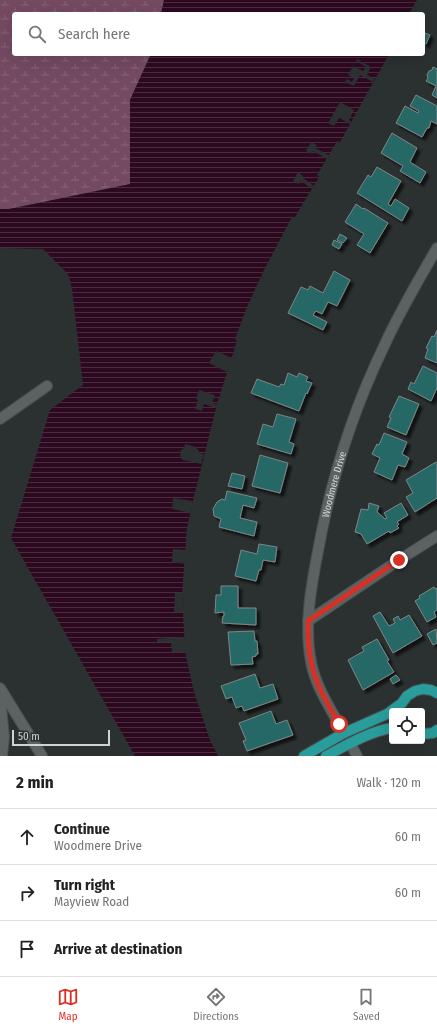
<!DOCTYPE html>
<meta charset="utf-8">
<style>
:root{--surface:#fff;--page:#f2f2f2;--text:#222;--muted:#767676;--line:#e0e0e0;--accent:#d93025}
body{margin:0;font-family:"Fira Sans Condensed",sans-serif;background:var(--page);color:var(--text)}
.controls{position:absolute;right:12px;bottom:12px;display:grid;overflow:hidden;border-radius:4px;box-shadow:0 4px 16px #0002}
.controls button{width:36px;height:36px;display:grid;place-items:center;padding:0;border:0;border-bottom:1px solid var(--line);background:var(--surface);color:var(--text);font:20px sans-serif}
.scale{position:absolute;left:12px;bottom:10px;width:98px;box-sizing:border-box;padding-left:4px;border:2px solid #d0d3d3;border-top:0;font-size:11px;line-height:14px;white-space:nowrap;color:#d0d3d3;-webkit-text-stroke:3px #2b3030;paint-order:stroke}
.stop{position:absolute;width:12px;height:12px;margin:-9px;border:3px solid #d93025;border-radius:50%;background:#fff}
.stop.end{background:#d93025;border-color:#fff;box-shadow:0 1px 4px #0008}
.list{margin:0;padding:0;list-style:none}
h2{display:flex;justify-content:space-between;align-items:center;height:52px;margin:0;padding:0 16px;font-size:17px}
h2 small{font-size:13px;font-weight:400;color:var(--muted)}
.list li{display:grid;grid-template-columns:26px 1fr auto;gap:12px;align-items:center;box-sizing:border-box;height:56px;padding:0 16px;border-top:1px solid var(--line)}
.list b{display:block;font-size:15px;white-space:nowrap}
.list p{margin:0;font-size:13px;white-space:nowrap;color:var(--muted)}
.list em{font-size:13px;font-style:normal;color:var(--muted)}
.icon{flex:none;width:22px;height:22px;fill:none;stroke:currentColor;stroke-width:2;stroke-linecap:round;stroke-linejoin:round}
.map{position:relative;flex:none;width:437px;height:756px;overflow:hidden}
.search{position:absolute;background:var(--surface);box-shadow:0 4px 16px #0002;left:12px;right:12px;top:12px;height:44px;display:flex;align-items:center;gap:10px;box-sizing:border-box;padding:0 14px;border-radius:4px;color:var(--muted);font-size:15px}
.sheet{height:220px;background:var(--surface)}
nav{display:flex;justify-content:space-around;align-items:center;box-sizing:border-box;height:56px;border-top:1px solid var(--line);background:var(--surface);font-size:11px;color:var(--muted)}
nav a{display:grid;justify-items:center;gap:2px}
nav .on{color:var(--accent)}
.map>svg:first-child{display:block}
</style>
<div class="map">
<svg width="437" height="756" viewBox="0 0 437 756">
<defs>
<pattern id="wetland-marsh" width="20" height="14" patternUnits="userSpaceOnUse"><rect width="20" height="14" fill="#734a61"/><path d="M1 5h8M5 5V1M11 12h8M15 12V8" fill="none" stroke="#866377"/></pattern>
<pattern id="water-rules" width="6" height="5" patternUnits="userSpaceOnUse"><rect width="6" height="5" fill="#2d0920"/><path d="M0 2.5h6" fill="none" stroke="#4a2c40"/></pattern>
<filter id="shadow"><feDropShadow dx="3.5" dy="3.5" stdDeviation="1" flood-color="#0009"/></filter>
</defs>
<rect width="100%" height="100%" fill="#2b3030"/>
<path fill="url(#wetland-marsh)" d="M0 0H164L161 14H14V54H151L130 100V185L9 209H0Z"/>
<g fill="url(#water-rules)">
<path d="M164 0H417L409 14H161Z"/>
<path d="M151 54H389L340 142 337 141 317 175 319 177 295 217H292L264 270 247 307 235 339 237 341 217 404 193 501 187 528 182 593 185 652 194 692 210 740 218 756H135L11 538 50 410 83 385 72 288 68 274 43 249 0 248V209H9L130 184V100Z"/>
</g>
<g fill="#2b3030">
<path d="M357 59 371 67 367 75 375 79 373 82 360 75 354 86 345 82 347 79 352 82 354 78 348 75 353 66 363 71 366 67 356 61Z"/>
<path d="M340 102 354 110 349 120 351 122 350 124 339 118 334 126 328 123Z"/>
<path d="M311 142 317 145 315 148 329 155 327 159 313 151 312 154 306 151Z"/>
<path d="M298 172 303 176V178L314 186 312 189 301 181 298 184 293 181Z"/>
<path d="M216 351 232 358 227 372 209 363Z"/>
<path d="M199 390 215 395 212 403 217 404 216 408 204 404 202 411 195 409 198 400 196 399Z"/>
<path d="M185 444 196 447 200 453 204 454 201 464 182 460 180 455 181 450 184 448Z"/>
<path d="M173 498 193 501 191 513 172 509Z"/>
<path d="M173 549 186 550 185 564 172 562Z"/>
<path d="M175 593H182L183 612H174Z"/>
<path d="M185 637V652H172L171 642H157V639Z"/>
</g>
<g fill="#256866" stroke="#808686" filter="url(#shadow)">
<path d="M425 33 430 35 426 44 423 43V37Z"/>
<path d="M433 67 437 69V98L432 95 436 86 426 81 428 78 427 75 429 71 432 70Z"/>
<path d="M416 95 437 106V124L431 121 429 128H427L422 137 396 123 405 106 418 113 419 111 410 106Z"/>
<path d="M392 133 417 148 410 162 426 172 420 183 400 171 403 166 381 153Z"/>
<path d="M377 167 401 181 388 204 391 206 395 199 409 208 402 221 357 193 368 175 371 177Z"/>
<path d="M356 204 363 209 364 208 388 223 370 253 357 245 364 234 345 222Z"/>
<path d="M340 234 347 238 343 243 337 240Z"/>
<path d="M334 240 342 244 339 249 332 245Z"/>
<path d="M334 271 350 280 337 306 328 302 322 314 316 311 315 312 313 315 327 322 323 330 288 313 301 287 308 290 310 286 323 293Z"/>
<path d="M437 330V363L425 358 428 349 426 348 432 336 434 337Z"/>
<path d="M423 366 437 373V388L431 401 408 389 411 382 414 384Z"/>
<path d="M288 373 297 377 299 373 308 377 306 381 312 383 307 394 306 393 299 411 251 393 257 379 279 387 281 384 284 385Z"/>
<path d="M399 396 419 404 406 435 387 427 391 418 389 417Z"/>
<path d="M277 414 296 419 289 442 294 444 291 454 257 444 263 424 273 427Z"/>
<path d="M384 433 407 442 402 454 409 458 405 467 398 465 392 480 374 472 380 458 372 454 377 444 379 445Z"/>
<path d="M260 455 288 463 280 493 252 486Z"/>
<path d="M436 462 437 464V498L415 512 406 497 413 493 406 480Z"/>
<path d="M232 473 245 476 242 489 228 486Z"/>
<path d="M227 491 257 498 254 508 243 505 240 518 257 522 254 536 219 527 221 519 214 516 213 509 217 502 222 499 225 500Z"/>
<path d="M369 503 379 506 377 512 385 519 387 518 384 513 401 503 408 515 397 522 399 524 397 526 399 528 390 533 389 531 367 544 361 534 355 532 361 509 368 510Z"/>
<path d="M259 544 277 547 275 562 263 560 261 570H259L256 581 235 576 241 550 257 554Z"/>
<path d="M221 586H238V608H256V625L222 623 223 616H224V612L215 613 216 595H221Z"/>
<path d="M434 587 435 589 437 588V610L434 612 436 617 427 622 415 601 420 598 419 596Z"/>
<path d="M380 612 389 626 395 623 393 619 398 616 400 620 409 615 422 636 393 653 373 616Z"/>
<path d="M436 629 437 643 433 645 427 634Z"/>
<path d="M254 631 255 641H257L258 654H256V656L252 657 253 664 231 665 228 632Z"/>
<path d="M377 639 389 660 387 661 394 672 363 690 348 660 364 651 362 647Z"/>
<path d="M255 674 260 688 273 684 278 699 244 711 242 706 236 708 232 697 226 699 221 686Z"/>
<path d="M396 675 400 680 393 684 390 679Z"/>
<path d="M271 711 276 724 287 720 293 735 247 751 243 741 246 740 239 723Z"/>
</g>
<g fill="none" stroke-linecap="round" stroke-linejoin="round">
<defs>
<g id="minor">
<path d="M0 419 47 386"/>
<path d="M308 621 399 560 437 536"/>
<path d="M0 688 42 756"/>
<path d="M0 696 4 737 2 756"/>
<path id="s1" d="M344 733C332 711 316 688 311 662 304 626 311 587 318 551 331 479 353 410 385 344 400 311 419 279 437 248"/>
<path d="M350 743 357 756"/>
</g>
<g id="major">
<path d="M422 734 433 733 437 730"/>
<path d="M304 756 344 733 387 714 402 703 407 696 415 691 423 689 431 690 437 693"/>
<path d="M326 756C345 746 370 731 392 728"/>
</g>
</defs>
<use href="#minor" stroke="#494c4c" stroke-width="12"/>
<use href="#major" stroke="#494c4c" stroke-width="12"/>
<use href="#minor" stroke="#5c6261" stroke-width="10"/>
<use href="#major" stroke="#289d9b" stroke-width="10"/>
</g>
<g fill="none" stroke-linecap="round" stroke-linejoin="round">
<path stroke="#d93025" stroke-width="5" d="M339 724C328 704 315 684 311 661 308 648 308 634 308 621L399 560"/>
</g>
<g text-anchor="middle" stroke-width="3.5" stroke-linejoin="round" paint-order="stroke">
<g font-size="10" fill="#d0d3d3" stroke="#2b3030">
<text dy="4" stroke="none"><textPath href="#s1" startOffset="259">Woodmere Drive</textPath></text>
</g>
</g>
</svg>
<div class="controls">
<button><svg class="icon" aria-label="locate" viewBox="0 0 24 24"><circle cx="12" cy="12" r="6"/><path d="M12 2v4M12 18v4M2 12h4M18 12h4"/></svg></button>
</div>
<div class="scale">50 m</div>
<div class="stop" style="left:339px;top:724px"></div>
<div class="stop end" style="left:399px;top:560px"></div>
<div class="search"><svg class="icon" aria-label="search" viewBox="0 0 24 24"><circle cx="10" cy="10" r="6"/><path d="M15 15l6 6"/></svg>Search here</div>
</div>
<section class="sheet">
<h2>2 min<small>Walk · 120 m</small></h2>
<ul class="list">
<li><svg class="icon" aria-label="ahead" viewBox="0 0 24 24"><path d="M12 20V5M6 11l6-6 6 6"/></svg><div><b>Continue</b><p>Woodmere Drive</p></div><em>60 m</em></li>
<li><svg class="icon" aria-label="right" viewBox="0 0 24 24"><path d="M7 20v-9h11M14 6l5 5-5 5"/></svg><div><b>Turn right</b><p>Mayview Road</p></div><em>60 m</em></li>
<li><svg class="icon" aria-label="arrive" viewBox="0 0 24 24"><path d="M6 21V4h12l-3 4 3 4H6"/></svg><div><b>Arrive at destination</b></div></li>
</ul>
</section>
<nav>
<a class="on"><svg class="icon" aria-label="map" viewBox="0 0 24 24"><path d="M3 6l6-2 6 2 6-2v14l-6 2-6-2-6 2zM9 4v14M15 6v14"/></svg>Map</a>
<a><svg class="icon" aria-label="directions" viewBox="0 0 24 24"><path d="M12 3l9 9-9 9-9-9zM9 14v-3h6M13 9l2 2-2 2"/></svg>Directions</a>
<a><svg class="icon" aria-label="saved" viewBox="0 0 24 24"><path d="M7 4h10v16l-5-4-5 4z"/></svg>Saved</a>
</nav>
